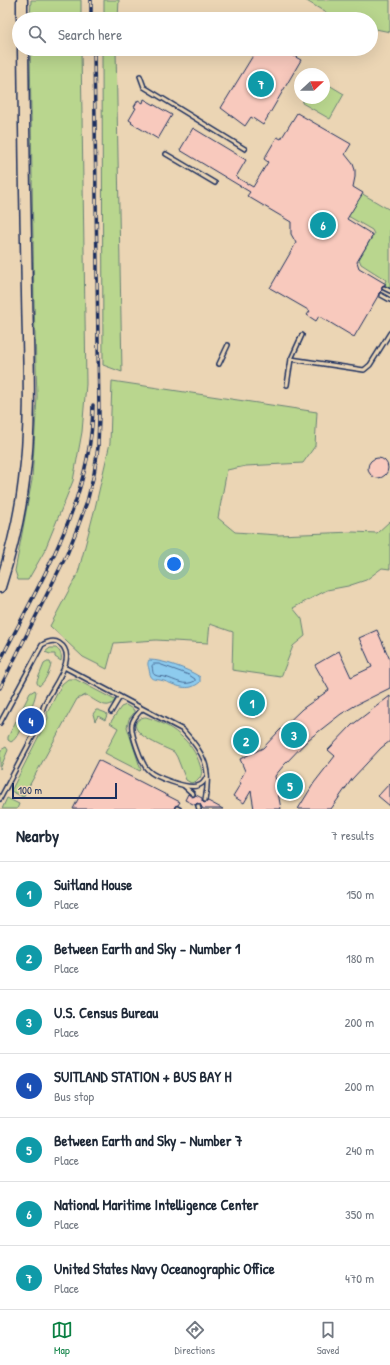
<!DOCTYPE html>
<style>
:root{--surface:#fff;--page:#f6f6f7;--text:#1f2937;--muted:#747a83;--line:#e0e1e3;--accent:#0b8043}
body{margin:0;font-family:"Patrick Hand",sans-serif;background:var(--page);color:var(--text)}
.compass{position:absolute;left:294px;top:68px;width:36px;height:36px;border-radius:50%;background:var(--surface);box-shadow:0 4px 16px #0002;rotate:68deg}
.scale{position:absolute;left:12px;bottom:10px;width:105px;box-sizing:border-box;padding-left:4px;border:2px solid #1b2f5e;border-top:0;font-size:11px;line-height:14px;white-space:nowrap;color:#1b2f5e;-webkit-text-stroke:3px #ebd5b4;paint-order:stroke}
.you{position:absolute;left:174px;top:564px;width:14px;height:14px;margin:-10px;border:3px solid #fff;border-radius:50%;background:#1a73e8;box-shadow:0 0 0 6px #1a73e833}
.badge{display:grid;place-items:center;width:26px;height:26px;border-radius:50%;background:var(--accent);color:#fff;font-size:13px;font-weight:700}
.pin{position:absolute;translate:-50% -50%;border:2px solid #fff;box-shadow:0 1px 4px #0006}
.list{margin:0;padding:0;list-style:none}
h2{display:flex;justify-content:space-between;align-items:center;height:52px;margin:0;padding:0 16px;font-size:17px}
h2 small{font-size:13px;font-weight:400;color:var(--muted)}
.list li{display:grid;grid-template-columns:26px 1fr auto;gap:12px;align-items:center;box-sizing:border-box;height:64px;padding:0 16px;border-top:1px solid var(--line)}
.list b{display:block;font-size:15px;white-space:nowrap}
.list p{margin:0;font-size:13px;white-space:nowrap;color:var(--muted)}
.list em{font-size:13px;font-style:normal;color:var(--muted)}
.icon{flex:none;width:22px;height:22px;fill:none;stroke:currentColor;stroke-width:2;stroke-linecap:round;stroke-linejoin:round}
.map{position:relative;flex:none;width:390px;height:809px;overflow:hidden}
.search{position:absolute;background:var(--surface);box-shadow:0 4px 16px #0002;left:12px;right:12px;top:12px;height:44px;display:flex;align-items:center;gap:10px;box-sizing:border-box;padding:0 14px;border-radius:22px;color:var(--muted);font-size:15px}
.sheet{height:500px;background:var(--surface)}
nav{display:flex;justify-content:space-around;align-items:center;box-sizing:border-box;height:56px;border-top:1px solid var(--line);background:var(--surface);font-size:11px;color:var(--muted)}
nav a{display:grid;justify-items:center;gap:2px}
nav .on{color:var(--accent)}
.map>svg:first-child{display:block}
</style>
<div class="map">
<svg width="390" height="809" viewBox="0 0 390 809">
<rect width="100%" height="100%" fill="#ebd5b4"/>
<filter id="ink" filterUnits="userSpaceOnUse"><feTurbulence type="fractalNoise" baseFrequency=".025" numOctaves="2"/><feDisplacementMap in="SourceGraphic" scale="8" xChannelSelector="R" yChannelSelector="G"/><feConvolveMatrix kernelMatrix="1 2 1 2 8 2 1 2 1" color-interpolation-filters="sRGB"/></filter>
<g filter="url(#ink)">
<g fill="#b9d68e" stroke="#6a8276">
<path d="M31 0H81V19H30Z"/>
<path d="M104 0H119L118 19H104Z"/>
<path d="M305 0H390V32L371 28V19H339L335 18Z"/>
<path d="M30 49H81L86 384 82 432 73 481 44 552 28 580H18L15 571 32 480 37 397 34 302Z"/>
<path d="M102 49H116L122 372 103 365Z"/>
<path d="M324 82 344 94 330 119 302 103 304 98H324Z"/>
<path d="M361 193 390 210V289L384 285 386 280 361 264 359 259 374 234 372 230 348 216Z"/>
<path d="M112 381 317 412 315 446 303 463 246 466 227 470 218 518 235 532 278 535 353 532 377 533 390 521V569L382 568 366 580 348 586 327 590 293 608 302 619 305 636 293 646 281 677 232 670 233 632 210 624 208 643 156 640 114 643 107 669 83 657 50 626 78 573 95 508 110 443Z"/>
<path d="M50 648H56C61 652 62 655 61 661L55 657V654H50L45 652Z"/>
<path d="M47 662H50L51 664C50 671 45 682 39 686L37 683V681L44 664Z"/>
<path d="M68 679H75L115 700C108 712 95 700 86 695L77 699 23 797 11 791 48 718 47 713 62 684Z"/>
<path d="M35 690 36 692C35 699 31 711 25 714L22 712V709L30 693Z"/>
<path d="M126 705 134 710V713L129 719 127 727 141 770 140 771 105 753 118 728 110 723 121 707Z"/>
<path d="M96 710H98L106 713 107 715 105 720 98 716 95 721 93 714Z"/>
<path d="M146 717C170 724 193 741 200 765 202 771 203 776 197 781L191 783 186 780 177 757 174 752C166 748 131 735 136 723 138 719 142 717 146 717Z"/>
<path d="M21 718 23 721C21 728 17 739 11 742L8 740V737L16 721Z"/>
<path d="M6 747 8 750 0 769V753L1 750Z"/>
<path d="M7 798 19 804 17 809H2Z"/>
</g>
<path fill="#8dcbee" stroke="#5f8db4" d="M149 660C163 660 188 669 200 677V682C188 693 176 685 164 681 154 678 151 682 149 669 148 665 147 664 149 660Z"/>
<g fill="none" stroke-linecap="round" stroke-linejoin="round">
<path stroke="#496d98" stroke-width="1" d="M154 664H159L189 675 195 679V681C184 687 176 680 165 677 162 676 158 677 155 675 152 674 153 669 152 666Z"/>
</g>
<g fill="#f8c9bd" stroke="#1b2f5e">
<path d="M257 49H281L301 60 263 125 251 117 245 126 221 108Z"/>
<path d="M144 99 172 115 158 139 131 123 132 122 129 120 136 108 134 107 138 100 143 103Z"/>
<path d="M297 113 351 144 345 154 353 164 355 170V177L353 187 363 193 347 219 373 235 357 262 359 268 386 284 382 286V290L379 293 378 296 354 337 319 316 316 321 307 315 310 311 270 288 296 243 291 234V222L247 196 250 192 180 150 193 128 246 160 236 177 253 187 268 162 264 159 277 137 281 139Z"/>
<circle cx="378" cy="468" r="10"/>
<path d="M377 630 390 660V688L356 705 341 714 309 739 284 765 275 776 281 809H254L251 791 244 803 233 796 241 783 239 782 245 771 240 759 263 748 279 731 302 709 329 690 315 665 339 651 351 677 372 667 359 638Z"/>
<path d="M245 694 261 697V700L266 701 264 710H260L259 711 244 708V706L238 705 239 698 244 699Z"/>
<path d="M390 696V741L381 748 352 779 331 809H298L314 783 335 756 328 750 352 725Z"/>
<path d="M98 760 180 802 178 805 175 806 174 809H73Z"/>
<path d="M390 783V806L378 796Z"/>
<path d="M188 794 192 797 196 795 202 798V801L204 803 208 801 223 809H203L200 804 197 803 195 805 185 800Z"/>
</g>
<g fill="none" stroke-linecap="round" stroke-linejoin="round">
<defs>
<g id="lane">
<path d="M140 76 144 87 245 149"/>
<path d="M166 154 215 183"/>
<path d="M384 288 390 291"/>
<path d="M381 295 390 300"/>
<path d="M291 359 364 370 370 365 390 333"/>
<path d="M219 364 228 345"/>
<path d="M287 385 291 359 302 335"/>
<path d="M64 667 183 730C204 753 212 768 205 800"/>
<path d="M142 709C138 714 133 718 132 724 130 732 142 765 148 770 154 777 187 789 197 786 202 785 205 781 207 776"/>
<path d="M111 712 120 697"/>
<path d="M0 723 42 645C47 642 53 639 59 643 81 657 48 691 43 708 42 712 42 717 41 721L0 799"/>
<path d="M184 786 193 794"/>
<path d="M198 806 199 809"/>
<path d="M177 808 179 809"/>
</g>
<g id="highway">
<path d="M22 0V19"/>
<path d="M0 587C11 552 20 517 24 481 32 419 28 356 27 294 25 212 24 131 23 49"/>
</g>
</defs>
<use href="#lane" stroke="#1b2f5e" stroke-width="6"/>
<use href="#highway" stroke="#1b2f5e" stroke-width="13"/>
<use href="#lane" stroke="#ebd5b4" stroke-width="3"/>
<use href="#highway" stroke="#ebd5b4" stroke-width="10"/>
<defs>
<g id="rail">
<path d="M91 19V0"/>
<path d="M0 661C41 580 92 499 93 405"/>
<path d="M0 688 67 554 77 529 87 502 94 474 98 447 99 415 94 49"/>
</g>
</defs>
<use href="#rail" stroke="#1b2f5e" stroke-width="3.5"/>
<use href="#rail" stroke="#ebd5b4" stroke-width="2" stroke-dasharray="6" stroke-linecap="butt"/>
</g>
</g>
</svg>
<svg class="compass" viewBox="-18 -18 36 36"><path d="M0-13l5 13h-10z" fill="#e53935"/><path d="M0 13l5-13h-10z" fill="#747a83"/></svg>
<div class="scale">100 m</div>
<div class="you"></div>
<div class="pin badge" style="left:252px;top:703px;background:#0f9aa8">1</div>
<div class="pin badge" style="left:246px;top:741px;background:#0f9aa8">2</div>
<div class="pin badge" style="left:294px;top:735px;background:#0f9aa8">3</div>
<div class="pin badge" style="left:31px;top:721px;background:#1a4fb4">4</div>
<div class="pin badge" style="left:290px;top:786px;background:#0f9aa8">5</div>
<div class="pin badge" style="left:323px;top:225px;background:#0f9aa8">6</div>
<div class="pin badge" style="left:261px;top:84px;background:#0f9aa8">7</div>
<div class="search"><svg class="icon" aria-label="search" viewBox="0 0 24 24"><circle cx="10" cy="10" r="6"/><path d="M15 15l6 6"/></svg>Search here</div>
</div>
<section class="sheet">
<h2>Nearby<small>7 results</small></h2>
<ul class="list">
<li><span class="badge" style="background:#0f9aa8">1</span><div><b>Suitland House</b><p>Place</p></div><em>150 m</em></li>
<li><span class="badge" style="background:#0f9aa8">2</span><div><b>Between Earth and Sky - Number 1</b><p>Place</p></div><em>180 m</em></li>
<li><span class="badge" style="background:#0f9aa8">3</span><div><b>U.S. Census Bureau</b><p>Place</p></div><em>200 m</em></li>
<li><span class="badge" style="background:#1a4fb4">4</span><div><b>SUITLAND STATION + BUS BAY H</b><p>Bus stop</p></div><em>200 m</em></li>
<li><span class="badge" style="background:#0f9aa8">5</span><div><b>Between Earth and Sky - Number 7</b><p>Place</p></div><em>240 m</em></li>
<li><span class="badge" style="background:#0f9aa8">6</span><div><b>National Maritime Intelligence Center</b><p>Place</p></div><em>350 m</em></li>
<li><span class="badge" style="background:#0f9aa8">7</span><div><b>United States Navy Oceanographic Office</b><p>Place</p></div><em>470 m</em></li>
</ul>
</section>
<nav>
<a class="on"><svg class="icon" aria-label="map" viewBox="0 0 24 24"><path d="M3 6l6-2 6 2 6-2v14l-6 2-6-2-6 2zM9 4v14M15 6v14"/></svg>Map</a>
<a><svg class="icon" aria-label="directions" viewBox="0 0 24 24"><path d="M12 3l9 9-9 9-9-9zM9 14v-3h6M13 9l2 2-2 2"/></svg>Directions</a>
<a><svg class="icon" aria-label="saved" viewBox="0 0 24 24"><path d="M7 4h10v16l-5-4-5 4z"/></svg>Saved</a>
</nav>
